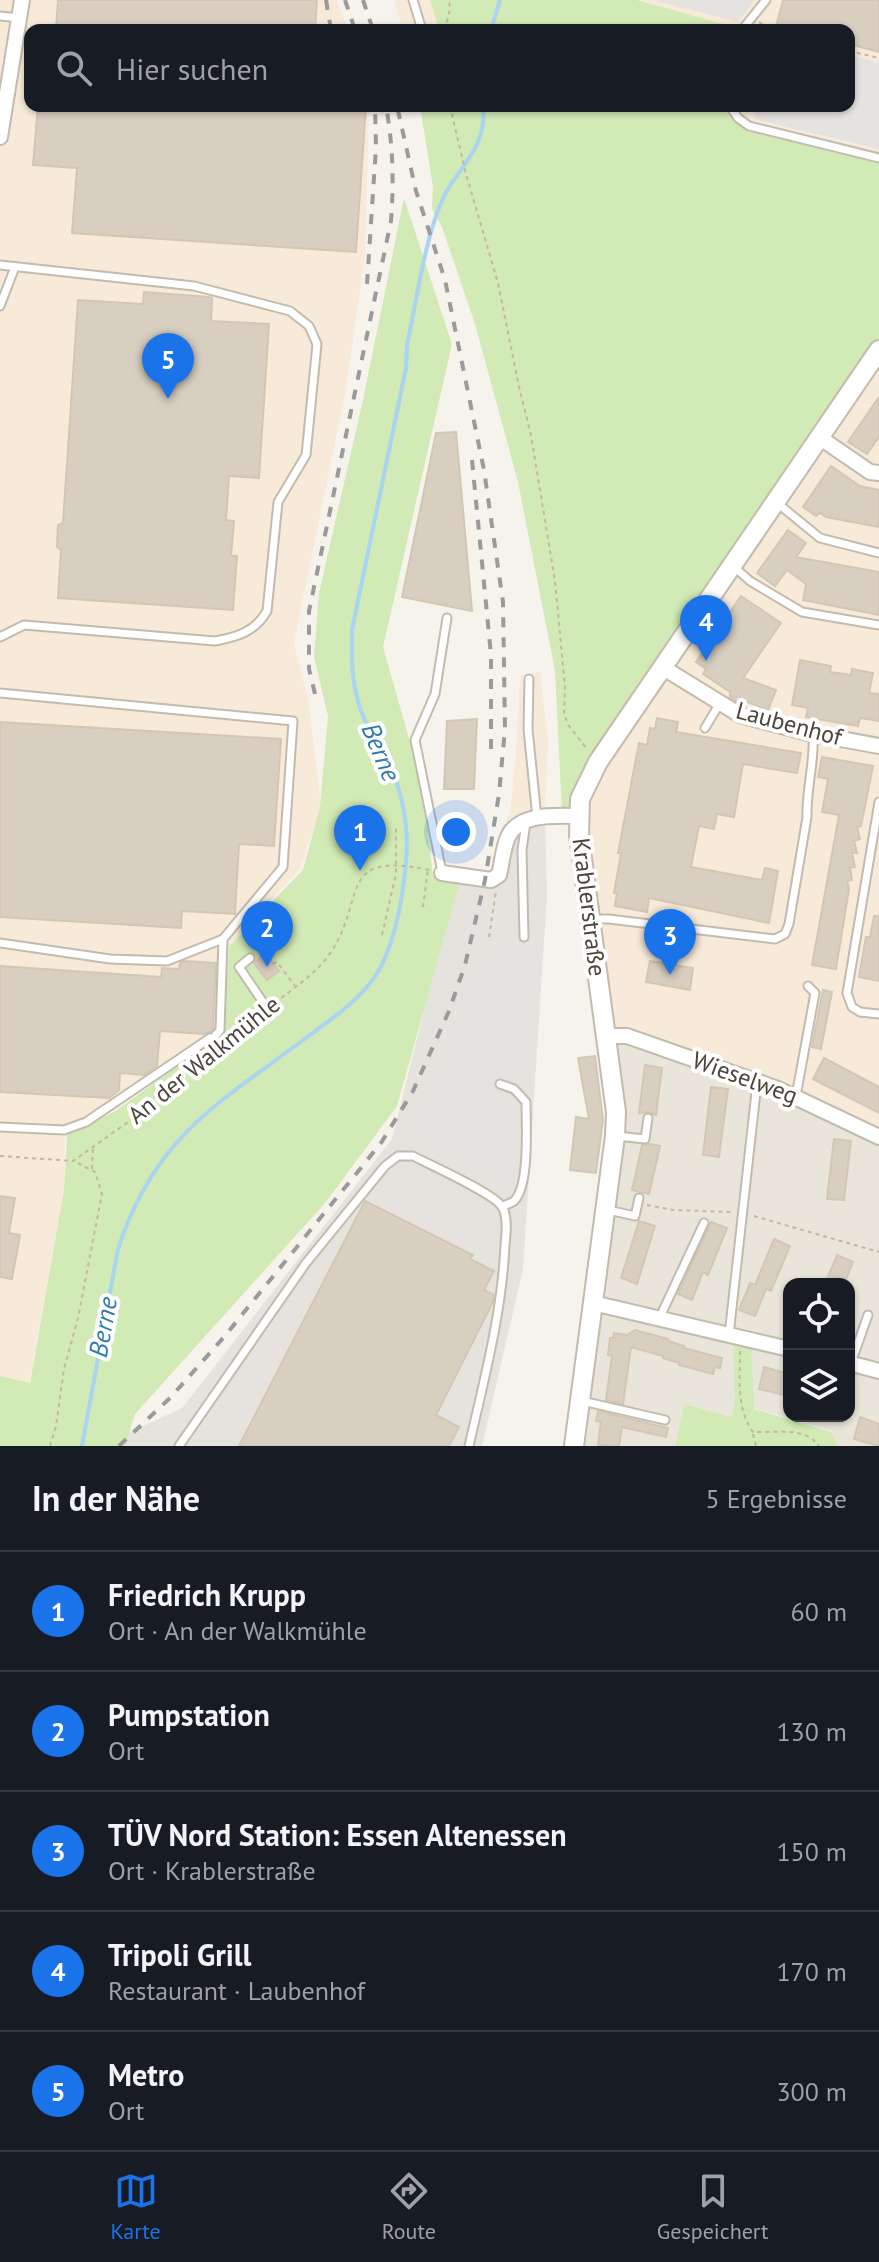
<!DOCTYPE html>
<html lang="de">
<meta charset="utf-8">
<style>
:root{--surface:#171b24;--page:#20242c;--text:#f1f3f6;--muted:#9ea1a6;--line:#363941;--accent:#1a73e8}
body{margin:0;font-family:"PT Sans",sans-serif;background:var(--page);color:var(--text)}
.controls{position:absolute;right:24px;bottom:24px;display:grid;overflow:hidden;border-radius:16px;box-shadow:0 2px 6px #0004}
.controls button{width:72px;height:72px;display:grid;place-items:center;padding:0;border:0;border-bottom:2px solid var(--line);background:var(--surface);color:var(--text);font:40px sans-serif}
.you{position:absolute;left:456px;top:832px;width:28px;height:28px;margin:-20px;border:6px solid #fff;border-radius:50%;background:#1a73e8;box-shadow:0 0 0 12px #1a73e833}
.badge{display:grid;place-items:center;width:52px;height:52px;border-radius:50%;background:var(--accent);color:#fff;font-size:26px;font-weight:700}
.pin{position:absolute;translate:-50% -66px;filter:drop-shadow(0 2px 4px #0008)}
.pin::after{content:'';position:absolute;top:42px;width:28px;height:24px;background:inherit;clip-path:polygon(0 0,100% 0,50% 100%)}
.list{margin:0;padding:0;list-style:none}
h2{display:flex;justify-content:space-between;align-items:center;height:104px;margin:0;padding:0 32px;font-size:34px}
h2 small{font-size:26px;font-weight:400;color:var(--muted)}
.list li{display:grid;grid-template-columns:52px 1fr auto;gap:24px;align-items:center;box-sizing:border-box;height:120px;padding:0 32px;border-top:2px solid var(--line)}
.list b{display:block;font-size:30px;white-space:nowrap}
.list p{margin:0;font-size:26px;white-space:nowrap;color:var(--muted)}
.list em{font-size:26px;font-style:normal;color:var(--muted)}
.icon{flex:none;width:44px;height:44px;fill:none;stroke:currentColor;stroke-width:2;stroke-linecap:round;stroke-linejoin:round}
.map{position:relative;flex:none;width:879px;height:1446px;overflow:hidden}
.search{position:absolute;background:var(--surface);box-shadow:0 2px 6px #0004;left:24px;right:24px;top:24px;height:88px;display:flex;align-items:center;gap:20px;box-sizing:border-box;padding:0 28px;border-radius:16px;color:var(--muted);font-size:30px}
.sheet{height:704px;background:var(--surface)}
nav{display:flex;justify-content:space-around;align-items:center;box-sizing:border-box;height:112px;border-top:2px solid var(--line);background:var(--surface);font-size:22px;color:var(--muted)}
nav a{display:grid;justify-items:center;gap:4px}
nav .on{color:var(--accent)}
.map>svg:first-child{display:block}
</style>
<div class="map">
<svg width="879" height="1446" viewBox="0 0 879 1446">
<rect width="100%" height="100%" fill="#f6f3ec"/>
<path fill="#eae5da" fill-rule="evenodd" d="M607 1032H617L774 1080 879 1131V1446H838L832 1431 736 1403 732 1417 684 1404 675 1446H577L617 1137ZM789 1284H849V1416H789Z"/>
<g fill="#f7ead8">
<path d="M0 0H337L348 30H30V106H369L365 255 346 389 294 643 309 703 321 807 300 869 228 946 224 1032 115 1110 65 1134 64 1190 29 1383 0 1376Z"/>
<path d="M394 0H430L439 30H403Z"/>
<path d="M637 0H879V155L749 124 739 117 731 106H849V30H743Z"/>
<path d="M879 356V1131L774 1080 618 1032H607L582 800Z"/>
<path d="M540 672 548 738 545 813 510 827 506 821 510 813 516 755 520 676Z"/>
</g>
<path fill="#e6e2dd" d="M545 818 547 895 523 1269 482 1446H100L182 1408 392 1139 426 1003 460 882 491 885 514 832Z"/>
<g fill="#d2eab5">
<path d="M430 0H637L741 29 439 30Z"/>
<path d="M420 106H728L747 127 788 140 879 162V340L660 660 575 812H562L555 671 518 482 475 324 442 227 432 209 433 187Z"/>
<path d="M404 198 452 344 383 647 423 788 433 876 460 882 397 1106 326 1202 135 1414 125 1446H0V1376L30 1383 64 1190 67 1134 116 1111 223 1032 229 946 303 870 320 807 328 716 314 657 319 593 363 400Z"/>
<path d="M733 1341 751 1345 754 1409 832 1432 838 1446H675L684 1404 732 1417 735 1402Z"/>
</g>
<g fill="#e5e3e0">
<path d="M653 0H755L738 22Z"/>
<path d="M849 54 879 63V149L754 119 755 112 749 111 750 106H849Z"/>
<path d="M510 940 542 943 534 1029 501 1123 513 1133 504 1154 515 1160 507 1180 414 1132 443 1068 483 952 504 959Z"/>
</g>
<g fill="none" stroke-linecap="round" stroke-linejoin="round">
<g stroke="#a9d4f2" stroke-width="4">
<path d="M491 30 500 0"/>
<path d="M82 1446 118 1249C154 1139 214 1106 302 1041 325 1023 353 1006 371 982 394 953 403 898 406 862 409 828 403 793 388 762 377 740 362 721 357 697 351 675 352 653 352 630L406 368 407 345C417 301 426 226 448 189 466 160 487 143 483 106"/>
</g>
</g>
<g fill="#d8cfc1" stroke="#d3c7b4" stroke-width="2">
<path d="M58 0H317L315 30H56Z"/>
<path d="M783 0H879V52L849 44V30H789L776 27Z"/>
<path d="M38 106H366L356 252 72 233 77 168 33 165Z"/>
<path d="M144 292 209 297 212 298 211 321 269 324 259 478 229 476 226 520 234 521 231 556H237L233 610 58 598 61 550 57 547 58 525 63 523 78 300 143 304Z"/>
<path d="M879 397V437L867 454 848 442Z"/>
<path d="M456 432 461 487 472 611 402 597 436 433Z"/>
<path d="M831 466 860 486 879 490V527L826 517 820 513 816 516 803 507Z"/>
<path d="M788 530 806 543 796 557 879 572V615L803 600 806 584 787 570 775 586 757 573Z"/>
<path d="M741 596 781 623 743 678 776 690 768 710 745 701 739 703 730 697V692L703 674 706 669 696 662Z"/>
<path d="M800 660 831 666 830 672 851 675 852 669 873 673 869 693 879 694V721L860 718 858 726 806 717 808 708 792 705Z"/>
<path d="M657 718 678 722 676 732 801 753 797 773 743 764 734 817 717 814 714 829 699 826 691 867 762 880 765 868 778 871 769 923 649 898 647 912 615 906 617 893H614L621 853H618L639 743 647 745 650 728 655 729Z"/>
<path d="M477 719 474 789H444L447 721Z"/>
<path d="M0 722 281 739 274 846 239 844 235 914 182 911 181 928 0 917Z"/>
<path d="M822 757 873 766 861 826 857 827 860 839 854 841 857 853H852L855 867 850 868 852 880 847 881 849 889 836 969 812 965 839 815 822 812 828 779 818 777Z"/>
<path d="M874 916H879V981L859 977 866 937H870Z"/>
<path d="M265 953 279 971 267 980 254 963Z"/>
<path d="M184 961 216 963 213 1029 210 1032 204 1034 160 1031 157 1066 144 1075 120 1073 119 1090 109 1098 0 1092V966L161 977 162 968 179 969 180 963Z"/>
<path d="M650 961 693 968 690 990 646 982Z"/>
<path d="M823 990 832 992 821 1049 812 1047Z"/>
<path d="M595 1056 603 1120 596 1173 570 1170 576 1117 589 1119 578 1058Z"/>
<path d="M824 1058 879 1087V1113L813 1079Z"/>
<path d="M645 1065 662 1068 656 1115 648 1112 639 1113Z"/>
<path d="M711 1087 728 1089 719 1157 703 1155Z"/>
<path d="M834 1139 851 1141 844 1200 827 1199Z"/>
<path d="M650 1144 660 1146 649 1194 632 1190 642 1145Z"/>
<path d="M0 1196 15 1198 9 1233 20 1235 12 1279 0 1277Z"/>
<path d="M365 1201 473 1255 470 1259 494 1271 484 1290 494 1295 493 1302 436 1415 459 1427 449 1446H239Z"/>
<path d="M639 1221 655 1226 637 1284 621 1278Z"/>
<path d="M711 1222 727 1228 708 1275 703 1272 692 1300 678 1294Z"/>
<path d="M774 1239 790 1246 771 1291 766 1289 755 1316 739 1310 750 1283 755 1285Z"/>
<path d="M837 1255 853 1262 844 1284H825Z"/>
<path d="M635 1330 668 1339V1341L684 1346V1348L722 1358 720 1368 715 1367 713 1374 679 1365V1363L663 1358V1356L631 1347 623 1404 606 1400 612 1356 608 1355 610 1338H613L614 1333 627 1335Z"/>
<path d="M764 1367 789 1374V1396L759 1389Z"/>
<path d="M598 1411 668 1428 666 1437 622 1427 619 1446 598 1445 601 1422 596 1421Z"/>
<path d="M860 1417 879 1424V1446L854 1439Z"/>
</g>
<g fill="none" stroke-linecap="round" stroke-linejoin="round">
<defs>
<g id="service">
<path d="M413 0 422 30"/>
<path d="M0 16 19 18"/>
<path d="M742 30 766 0"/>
<path d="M730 106 738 118 749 126 879 158"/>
<path d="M0 265 194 286 290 311 309 326 317 344 306 455 278 502 267 611C255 632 237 637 215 641L24 625 0 637"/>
<path d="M0 306 15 267"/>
<path d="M776 502 820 538 879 553"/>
<path d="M733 566 750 581 802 612 879 625"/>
<path d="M529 679 528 729 537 818"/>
<path d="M0 693 293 721 283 867 223 939 220 1030 215 1036"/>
<path d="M705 728 720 703"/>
<path d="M879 802 847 993 852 1007 860 1012 879 1014"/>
<path d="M442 872 415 740 435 694 447 618"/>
<path d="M591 919H609L775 939 785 934 789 924 807 817C806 789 815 762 813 734"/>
<path d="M524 937 522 850 526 822"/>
<path d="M0 943 110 959 167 961 223 939"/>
<path d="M250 958 239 967 267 1008"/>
<path d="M500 1084 514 1089 526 1102C526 1123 530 1186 514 1201 513 1202 503 1206 502 1207"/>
<path d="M796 1096 815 993 808 986"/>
<path d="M0 1127 64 1130 86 1122 210 1038"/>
<path d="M617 1136 645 1139 648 1118"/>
<path d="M608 1210 635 1216 639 1198"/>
<path d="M659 1319 704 1223"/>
<path d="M729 1335 757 1083"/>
<path d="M851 1363 868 1315"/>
<path d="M582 1401 665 1420"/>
<path d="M179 1446 306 1263 385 1166 398 1156H413C430 1165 496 1194 503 1208 508 1219 506 1234 505 1245 502 1313 484 1380 469 1446"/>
</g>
<g id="minor">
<path d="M0 137 22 0"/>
<path d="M819 437 870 472 879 473"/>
<path d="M662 667 740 715 808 733 879 746"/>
<path d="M442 873 491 880 499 875C502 863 503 848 508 837 519 812 557 816 579 816"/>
<path d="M606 1036H627L778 1089 879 1137"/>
<path d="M593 1303 789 1349"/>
<path d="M849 1363 879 1371"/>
</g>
<path id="tertiary" d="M574 1446 615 1136 616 1112 579 836 580 799 598 762 879 350"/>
</defs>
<use href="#service" stroke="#c2bbae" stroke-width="11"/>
<use href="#minor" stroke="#c2bbae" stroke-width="18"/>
<use href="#tertiary" stroke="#c2bbae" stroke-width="22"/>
<g stroke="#c4b79f" stroke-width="2" stroke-dasharray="4 4" stroke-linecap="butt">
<path d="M759 22 771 30"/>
<path d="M445 30 450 9 449 0"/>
<path d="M849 51 879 58"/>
<path d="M450 106 466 174 498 283 519 387 531 435 555 581 565 687 564 715 569 726 587 749"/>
<path d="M423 907 428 869"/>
<path d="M382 935 396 874V828"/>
<path d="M489 937 496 891"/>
<path d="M273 964 277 962 295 986"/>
<path d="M275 1003C296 986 319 972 333 949 366 895 338 851 429 870"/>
<path d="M227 1039 260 1014"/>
<path d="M0 1156 73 1161 131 1120 167 1085 218 1045"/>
<path d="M92 1169 93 1148"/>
<path d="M647 1205 673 1210 732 1212"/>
<path d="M754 1216 879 1252"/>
<path d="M740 1351C740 1380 736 1408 753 1432 775 1433 805 1426 819 1446"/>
<path d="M753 1434 756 1446"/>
<path d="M50 1446 56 1426 64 1369 78 1318 102 1194 95 1172 74 1161"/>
</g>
<use href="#service" stroke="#fff" stroke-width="7"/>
<use href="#minor" stroke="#fff" stroke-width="14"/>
<use href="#tertiary" stroke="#fff" stroke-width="18"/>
<g stroke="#9a9a9a" stroke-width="4" stroke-dasharray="10 10" stroke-linecap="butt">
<path d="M326 0 331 30"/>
<path d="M345 0 355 30"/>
<path d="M363 0 373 30"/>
<path d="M367 284 376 147 375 106"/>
<path d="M472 460 491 655V759"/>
<path d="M315 694 309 669V611L391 221C394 182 393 145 386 106"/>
<path d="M119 1446 170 1398 224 1337 381 1143 413 1091 449 1011 465 965 485 880 499 794 505 729 503 602 484 470 445 280 416 191 397 106"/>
</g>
</g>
<g text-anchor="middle" stroke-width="8" stroke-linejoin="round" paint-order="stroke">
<g font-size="24" fill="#4b4439" stroke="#fff">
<text transform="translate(789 724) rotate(15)" y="8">Laubenhof</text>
<text transform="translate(589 907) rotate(83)" y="8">Krablerstraße</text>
<text transform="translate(204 1060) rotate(-39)" y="8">An der Walkmühle</text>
<text transform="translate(745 1078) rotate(20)" y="8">Wieselweg</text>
</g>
<g font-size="26" font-style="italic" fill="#2e7ab2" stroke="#fff">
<text transform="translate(381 752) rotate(67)" y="9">Berne</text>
<text transform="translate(103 1327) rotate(-80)" y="9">Berne</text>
</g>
</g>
</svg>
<div class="controls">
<button><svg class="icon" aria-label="locate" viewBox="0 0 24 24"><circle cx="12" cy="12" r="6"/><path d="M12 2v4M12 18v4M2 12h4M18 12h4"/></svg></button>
<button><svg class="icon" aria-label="layers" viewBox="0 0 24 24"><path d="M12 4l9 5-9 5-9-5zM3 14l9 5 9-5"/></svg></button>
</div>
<div class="you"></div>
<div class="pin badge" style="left:360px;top:871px">1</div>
<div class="pin badge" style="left:267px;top:967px">2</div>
<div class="pin badge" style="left:670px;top:975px">3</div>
<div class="pin badge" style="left:706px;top:661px">4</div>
<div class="pin badge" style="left:168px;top:399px">5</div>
<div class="search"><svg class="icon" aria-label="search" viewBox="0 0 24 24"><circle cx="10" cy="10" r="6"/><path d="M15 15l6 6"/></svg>Hier suchen</div>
</div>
<section class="sheet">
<h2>In der Nähe<small>5 Ergebnisse</small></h2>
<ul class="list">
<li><span class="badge">1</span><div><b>Friedrich Krupp</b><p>Ort · An der Walkmühle</p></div><em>60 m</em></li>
<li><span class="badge">2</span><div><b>Pumpstation</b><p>Ort</p></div><em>130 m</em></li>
<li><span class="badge">3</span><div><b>TÜV Nord Station: Essen Altenessen</b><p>Ort · Krablerstraße</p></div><em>150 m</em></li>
<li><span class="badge">4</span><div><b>Tripoli Grill</b><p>Restaurant · Laubenhof</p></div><em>170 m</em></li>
<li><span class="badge">5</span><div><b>Metro</b><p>Ort</p></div><em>300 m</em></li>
</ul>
</section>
<nav>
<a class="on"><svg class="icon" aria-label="map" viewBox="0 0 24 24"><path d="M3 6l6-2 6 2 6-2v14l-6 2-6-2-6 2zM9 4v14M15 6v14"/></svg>Karte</a>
<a><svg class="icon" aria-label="directions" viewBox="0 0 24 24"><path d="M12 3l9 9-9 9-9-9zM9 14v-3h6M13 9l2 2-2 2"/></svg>Route</a>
<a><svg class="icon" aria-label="saved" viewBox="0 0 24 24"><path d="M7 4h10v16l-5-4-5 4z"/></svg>Gespeichert</a>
</nav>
